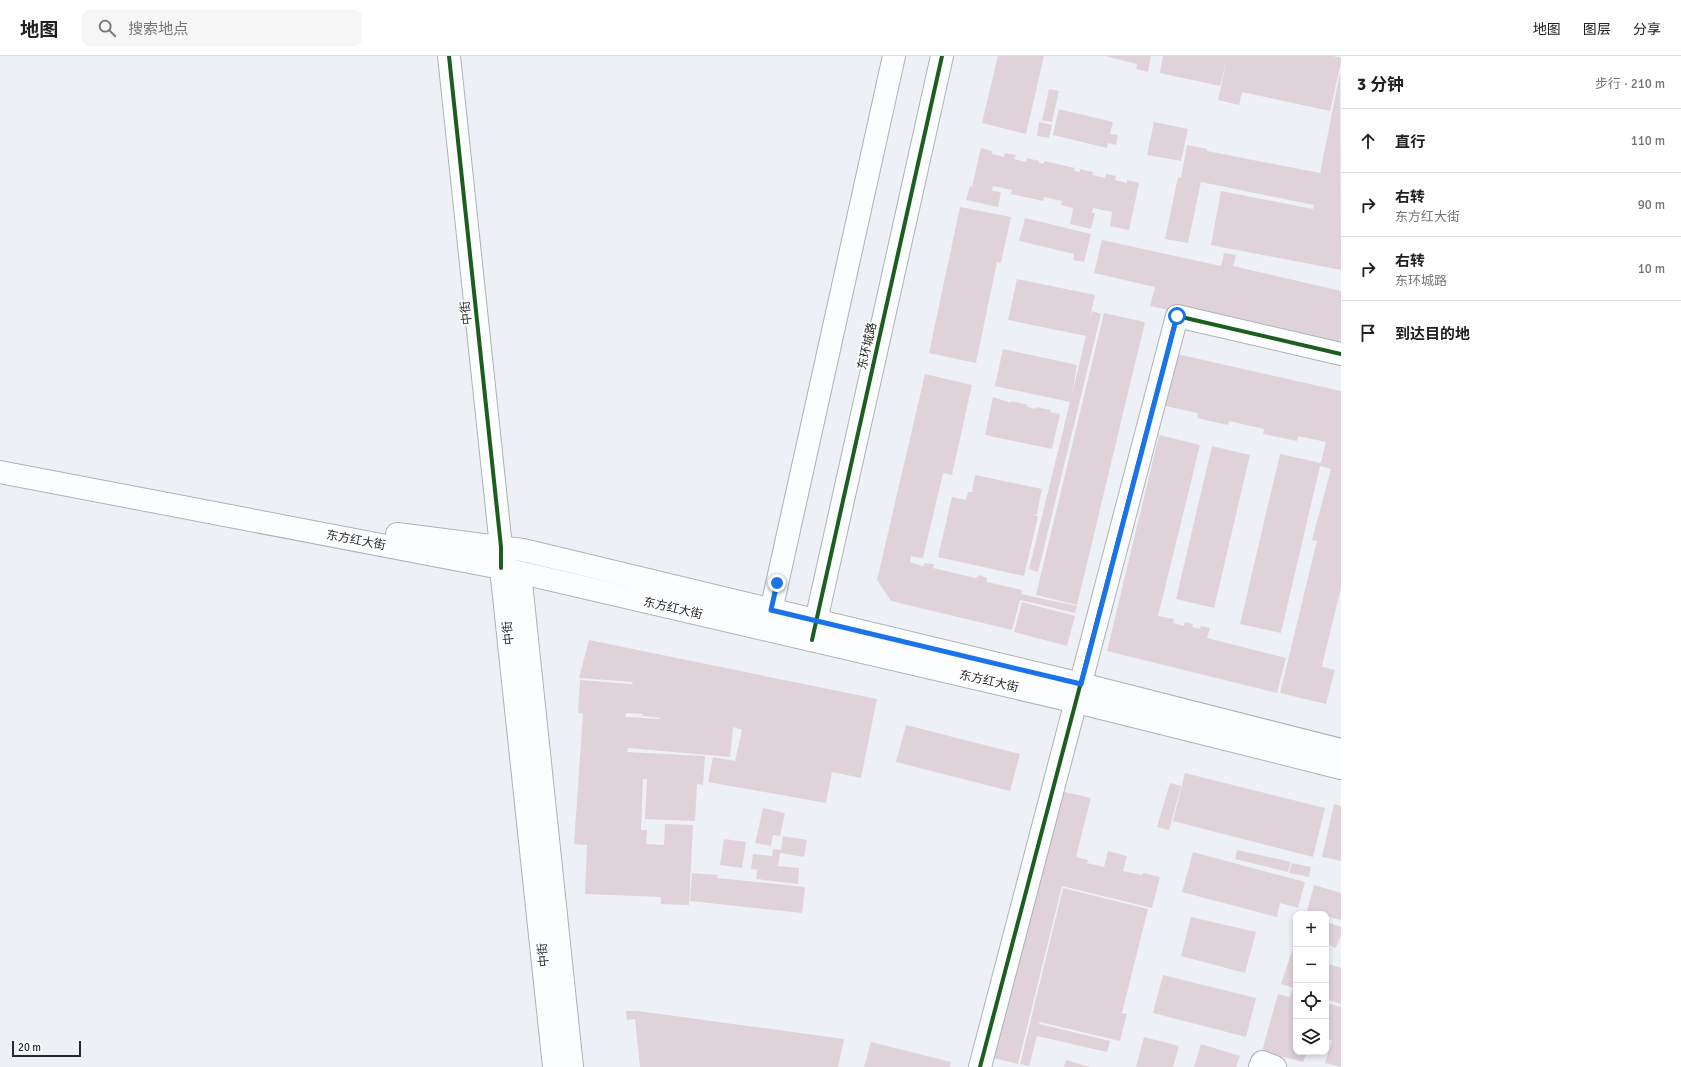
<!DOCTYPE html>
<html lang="zh">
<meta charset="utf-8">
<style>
:root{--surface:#fff;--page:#f6f6f6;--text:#202124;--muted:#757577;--line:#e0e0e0}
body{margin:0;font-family:Signika,"Noto Sans SC",sans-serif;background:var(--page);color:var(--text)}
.controls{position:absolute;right:12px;bottom:12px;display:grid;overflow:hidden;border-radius:8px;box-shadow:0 2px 6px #0003}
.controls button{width:36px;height:36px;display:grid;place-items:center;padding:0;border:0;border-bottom:1px solid var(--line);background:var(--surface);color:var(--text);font:20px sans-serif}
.scale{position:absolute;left:12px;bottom:10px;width:69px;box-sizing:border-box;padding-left:4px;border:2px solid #272a2d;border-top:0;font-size:11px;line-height:14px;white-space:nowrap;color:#272a2d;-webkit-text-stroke:3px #fff;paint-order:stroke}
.stop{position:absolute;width:12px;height:12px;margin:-9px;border:3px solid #1a73e8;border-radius:50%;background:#fff}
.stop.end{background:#1a73e8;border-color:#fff;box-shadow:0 1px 4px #0008}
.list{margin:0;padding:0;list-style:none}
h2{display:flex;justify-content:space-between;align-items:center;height:52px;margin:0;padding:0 16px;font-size:17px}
h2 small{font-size:13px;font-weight:400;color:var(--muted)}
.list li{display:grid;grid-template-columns:26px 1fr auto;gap:12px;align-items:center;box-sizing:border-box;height:64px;padding:0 16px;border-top:1px solid var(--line)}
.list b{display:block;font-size:15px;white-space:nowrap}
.list p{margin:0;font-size:13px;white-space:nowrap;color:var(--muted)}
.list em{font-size:13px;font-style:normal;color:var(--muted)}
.icon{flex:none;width:22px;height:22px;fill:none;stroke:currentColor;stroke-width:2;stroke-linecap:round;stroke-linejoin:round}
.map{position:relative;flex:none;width:1341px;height:1011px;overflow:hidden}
header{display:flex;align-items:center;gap:24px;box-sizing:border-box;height:56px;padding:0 20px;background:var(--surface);border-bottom:1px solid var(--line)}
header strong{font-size:19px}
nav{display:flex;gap:22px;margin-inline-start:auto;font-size:14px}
.search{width:280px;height:36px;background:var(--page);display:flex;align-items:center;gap:10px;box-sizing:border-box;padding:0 14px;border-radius:8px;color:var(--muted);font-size:15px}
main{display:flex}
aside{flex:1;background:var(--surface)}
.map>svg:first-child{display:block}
</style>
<header>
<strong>地图</strong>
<div class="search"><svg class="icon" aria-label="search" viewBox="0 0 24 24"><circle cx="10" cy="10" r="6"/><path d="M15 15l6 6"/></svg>搜索地点</div>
<nav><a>地图</a><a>图层</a><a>分享</a></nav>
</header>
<main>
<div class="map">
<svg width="1341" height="1011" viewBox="0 0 1341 1011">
<rect width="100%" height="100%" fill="#edf1f6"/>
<g fill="#dfd3d9" fill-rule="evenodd">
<path d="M998 0H1044L1026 78 982 67Z"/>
<path d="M1105 0H1151L1148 16 1136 13 1137 8Z"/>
<path d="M1163 0H1333L1341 2V6L1330 55 1242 36 1239 49 1218 44 1227 3 1220 30 1160 17Z"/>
<path d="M1340 17 1341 214 1211 189 1221 135 1313 153 1314 149 1201 126 1188 187 1165 183 1178 121 1181 122 1187 89 1207 93V95L1320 117Z"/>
<path d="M1049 33 1059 35 1052 66 1042 64Z"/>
<path d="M1059 53 1113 66 1110 78 1118 79 1116 89 1108 87 1107 92 1053 79Z"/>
<path d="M1039 66 1052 69 1049 82 1037 80Z"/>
<path d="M1154 66 1188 73 1181 105 1147 99Z"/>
<path d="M981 92 992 95V98L1004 101 1005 97 1016 99 1014 103 1026 106 1027 102 1039 105V107L1044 108V105L1075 112 1074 115 1080 116V113L1093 116 1092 119 1105 122 1106 118 1116 120 1115 124 1127 127V124L1139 127 1129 174 1110 170 1112 156 1093 152 1092 157H1095L1091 173 1070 168 1073 152 1061 149 1062 145 1044 141 1043 145 1011 138 1012 134 993 130 992 135 1001 136 998 151 966 144 970 130 972 131Z"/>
<path d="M960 151 1011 161 1001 207 997 206 976 307 929 297Z"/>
<path d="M1025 162 1091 178 1084 206 1073 204 1074 198 1019 185Z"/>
<path d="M1102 184 1221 210 1224 197 1236 199 1233 210 1341 235V289L1209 263 1150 250 1155 231 1094 217Z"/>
<path d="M1017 223 1095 239 1089 265 1092 255 1101 258 1038 516 1029 513 1070 346 995 330 1003 293 1077 309 1072 338 1086 280 1008 264Z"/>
<path d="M1104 257 1145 266 1077 549 1036 539Z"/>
<path d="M1177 298 1341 335V532L1322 610H1319L1335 614 1326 648 1280 637 1317 485 1312 484 1331 413 1320 410 1281 577 1240 568 1280 398 1321 407 1326 386 1298 380 1297 385 1263 378 1264 373 1229 365 1228 369 1197 362 1198 357 1165 350Z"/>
<path d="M925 318 972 329 952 419 943 417 923 502 911 500 910 506 922 510H924V507L934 508 933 512 976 522 979 519 987 522V526L1022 534 1021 538 1077 550 1075 557 1020 544 1012 574 891 545 877 524Z"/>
<path d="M993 341 1011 347V345L1028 349 1027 351 1036 353V351L1051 354 1050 356 1060 358 1052 393 985 379Z"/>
<path d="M1159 379 1200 389 1158 560 1174 563 1173 567 1184 570 1185 566 1193 568 1192 571 1200 573 1201 570 1210 572 1207 582 1286 602 1277 637 1107 595Z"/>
<path d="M1212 390 1250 399 1214 552 1176 543Z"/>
<path d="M975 419 1042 433 1037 458 1033 459 1038 460 1024 520 938 501 952 441 966 444 968 436H972Z"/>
<path d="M1022 546 1075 560 1067 590 1014 576Z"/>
<path d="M589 584 877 643 861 722 832 716 826 747 708 726 713 701 735 705 742 674 733 671 730 701 628 692 627 696 705 700 703 729 697 728 695 765 645 763 647 723H643L641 774H647L646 788 664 789 665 768 693 769 689 849 661 848V841L585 838 587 789 574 788 583 658 578 657 580 624 632 628 633 626 579 622ZM643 652V660L660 662V663L625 661 626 657 643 658Z"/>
<path d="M906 669 1020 698 1010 735 896 706Z"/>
<path d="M1185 717 1325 752 1313 801 1173 765Z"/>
<path d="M1170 727 1181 730 1169 774 1157 771Z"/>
<path d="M1060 735 1091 742 1076 801 1088 804 1087 807 1104 811 1108 795 1127 800 1123 815 1142 819 1143 817 1160 821 1152 852 1062 830 1018 1008 993 1002Z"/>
<path d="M1334 748 1341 750V805L1322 801Z"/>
<path d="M763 752 785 757 780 780 773 779 771 790 755 787Z"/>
<path d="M783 780 807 784 804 801 780 797 778 810 799 812 798 828 756 823 757 814 751 813 753 798 772 800 773 793 781 794Z"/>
<path d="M724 783 746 786 742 812 720 809Z"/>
<path d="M1237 794 1291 806 1288 816 1235 803Z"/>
<path d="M1193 796 1305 826 1298 852 1280 847 1277 861 1182 836Z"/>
<path d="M1292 807 1311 811 1309 821 1289 817Z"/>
<path d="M692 817 718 819 717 822 805 831 802 857 690 845Z"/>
<path d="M1314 829 1341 837V864L1326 860V858H1319L1307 855Z"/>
<path d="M1063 832 1148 853 1122 957 1127 958 1120 985 1040 966 1039 968 1110 985 1107 996 1037 980 1029 1010 1020 1008Z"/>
<path d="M1191 861 1256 876 1245 917 1181 900Z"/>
<path d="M1326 866 1341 871V879L1336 892 1326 888Z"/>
<path d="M1292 895 1296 897V996H1307L1303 1006 1262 995 1278 938 1290 941 1293 932 1281 928Z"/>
<path d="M1329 908 1341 912V948L1326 943V917Z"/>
<path d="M1163 919 1256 942 1246 981 1153 957Z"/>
<path d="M1326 947 1341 951V1011L1325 1007 1332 984 1326 983Z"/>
<path d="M626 955H638L844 983 838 1011H640L635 963 627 964Z"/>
<path d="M1144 981 1179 990 1173 1011H1136Z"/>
<path d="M871 986 951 1006 950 1011H864Z"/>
<path d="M1201 988 1240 1000 1236 1011H1194Z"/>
<path d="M1066 1004 1090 1011H1064Z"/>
</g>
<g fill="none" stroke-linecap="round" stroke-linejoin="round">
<defs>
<g id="minor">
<path d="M980 1011 1177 260 1341 298"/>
<path d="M1260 1011 1262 1006 1275 1011"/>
</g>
<g id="tertiary">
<path d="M449 0 501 491V509"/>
<path d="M767 573 894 0"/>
<path d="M812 583 942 0"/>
</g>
<g id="secondary">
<path d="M0 416 501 512 1077 646 1341 712"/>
<path d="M397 478 523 494 1081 628 1341 694"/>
<path d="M501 512 554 1011"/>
<path d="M520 517 572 1011"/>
</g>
</defs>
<use href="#minor" stroke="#aeb1b5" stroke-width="24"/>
<use href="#tertiary" stroke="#aeb1b5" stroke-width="24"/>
<use href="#secondary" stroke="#aeb1b5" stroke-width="24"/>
<use href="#minor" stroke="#fcfdfe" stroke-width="22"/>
<use href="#tertiary" stroke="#fcfdfe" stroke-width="22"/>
<use href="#secondary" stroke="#fcfdfe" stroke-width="22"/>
<defs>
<g id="cycleway">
<path d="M449 0 501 491V512"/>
<path d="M812 584 942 0"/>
<path d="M980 1011 1177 260 1341 298"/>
</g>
</defs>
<use href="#cycleway" stroke="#fff" stroke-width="6"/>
<use href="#cycleway" stroke="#1b5e20" stroke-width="4"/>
</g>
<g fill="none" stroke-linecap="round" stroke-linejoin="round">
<path stroke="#1a73e8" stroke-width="5" d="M777 527 771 554 1081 628 1177 260"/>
</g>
<g text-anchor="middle" stroke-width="3.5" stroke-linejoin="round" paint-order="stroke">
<g font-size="12" fill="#272a2d" stroke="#fff">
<text transform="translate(466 257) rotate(-96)" y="4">中街</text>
<text transform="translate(867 290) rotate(-77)" y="4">东环城路</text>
<text transform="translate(356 484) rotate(11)" y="4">东方红大街</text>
<text transform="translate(673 552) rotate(13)" y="4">东方红大街</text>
<text transform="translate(508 577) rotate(-96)" y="4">中街</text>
<text transform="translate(989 625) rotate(13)" y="4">东方红大街</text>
<text transform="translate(543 899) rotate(-96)" y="4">中街</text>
</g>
</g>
</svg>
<div class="controls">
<button>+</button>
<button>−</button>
<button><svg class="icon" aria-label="locate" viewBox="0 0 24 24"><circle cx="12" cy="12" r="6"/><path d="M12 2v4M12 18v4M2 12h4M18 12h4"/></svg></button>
<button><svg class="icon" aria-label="layers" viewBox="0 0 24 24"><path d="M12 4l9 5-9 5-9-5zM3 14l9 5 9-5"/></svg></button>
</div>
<div class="scale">20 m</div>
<div class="stop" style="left:1177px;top:260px"></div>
<div class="stop end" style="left:777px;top:527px"></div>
</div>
<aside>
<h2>3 分钟<small>步行 · 210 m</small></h2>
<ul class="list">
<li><svg class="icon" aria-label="ahead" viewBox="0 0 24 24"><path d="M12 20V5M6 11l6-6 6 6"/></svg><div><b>直行</b></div><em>110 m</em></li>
<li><svg class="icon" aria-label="right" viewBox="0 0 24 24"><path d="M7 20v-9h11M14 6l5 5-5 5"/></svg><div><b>右转</b><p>东方红大街</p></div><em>90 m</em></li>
<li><svg class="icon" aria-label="right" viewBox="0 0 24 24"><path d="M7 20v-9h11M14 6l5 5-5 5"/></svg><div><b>右转</b><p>东环城路</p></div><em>10 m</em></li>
<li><svg class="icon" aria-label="arrive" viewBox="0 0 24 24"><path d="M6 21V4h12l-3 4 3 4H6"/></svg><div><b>到达目的地</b></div></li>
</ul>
</aside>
</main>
